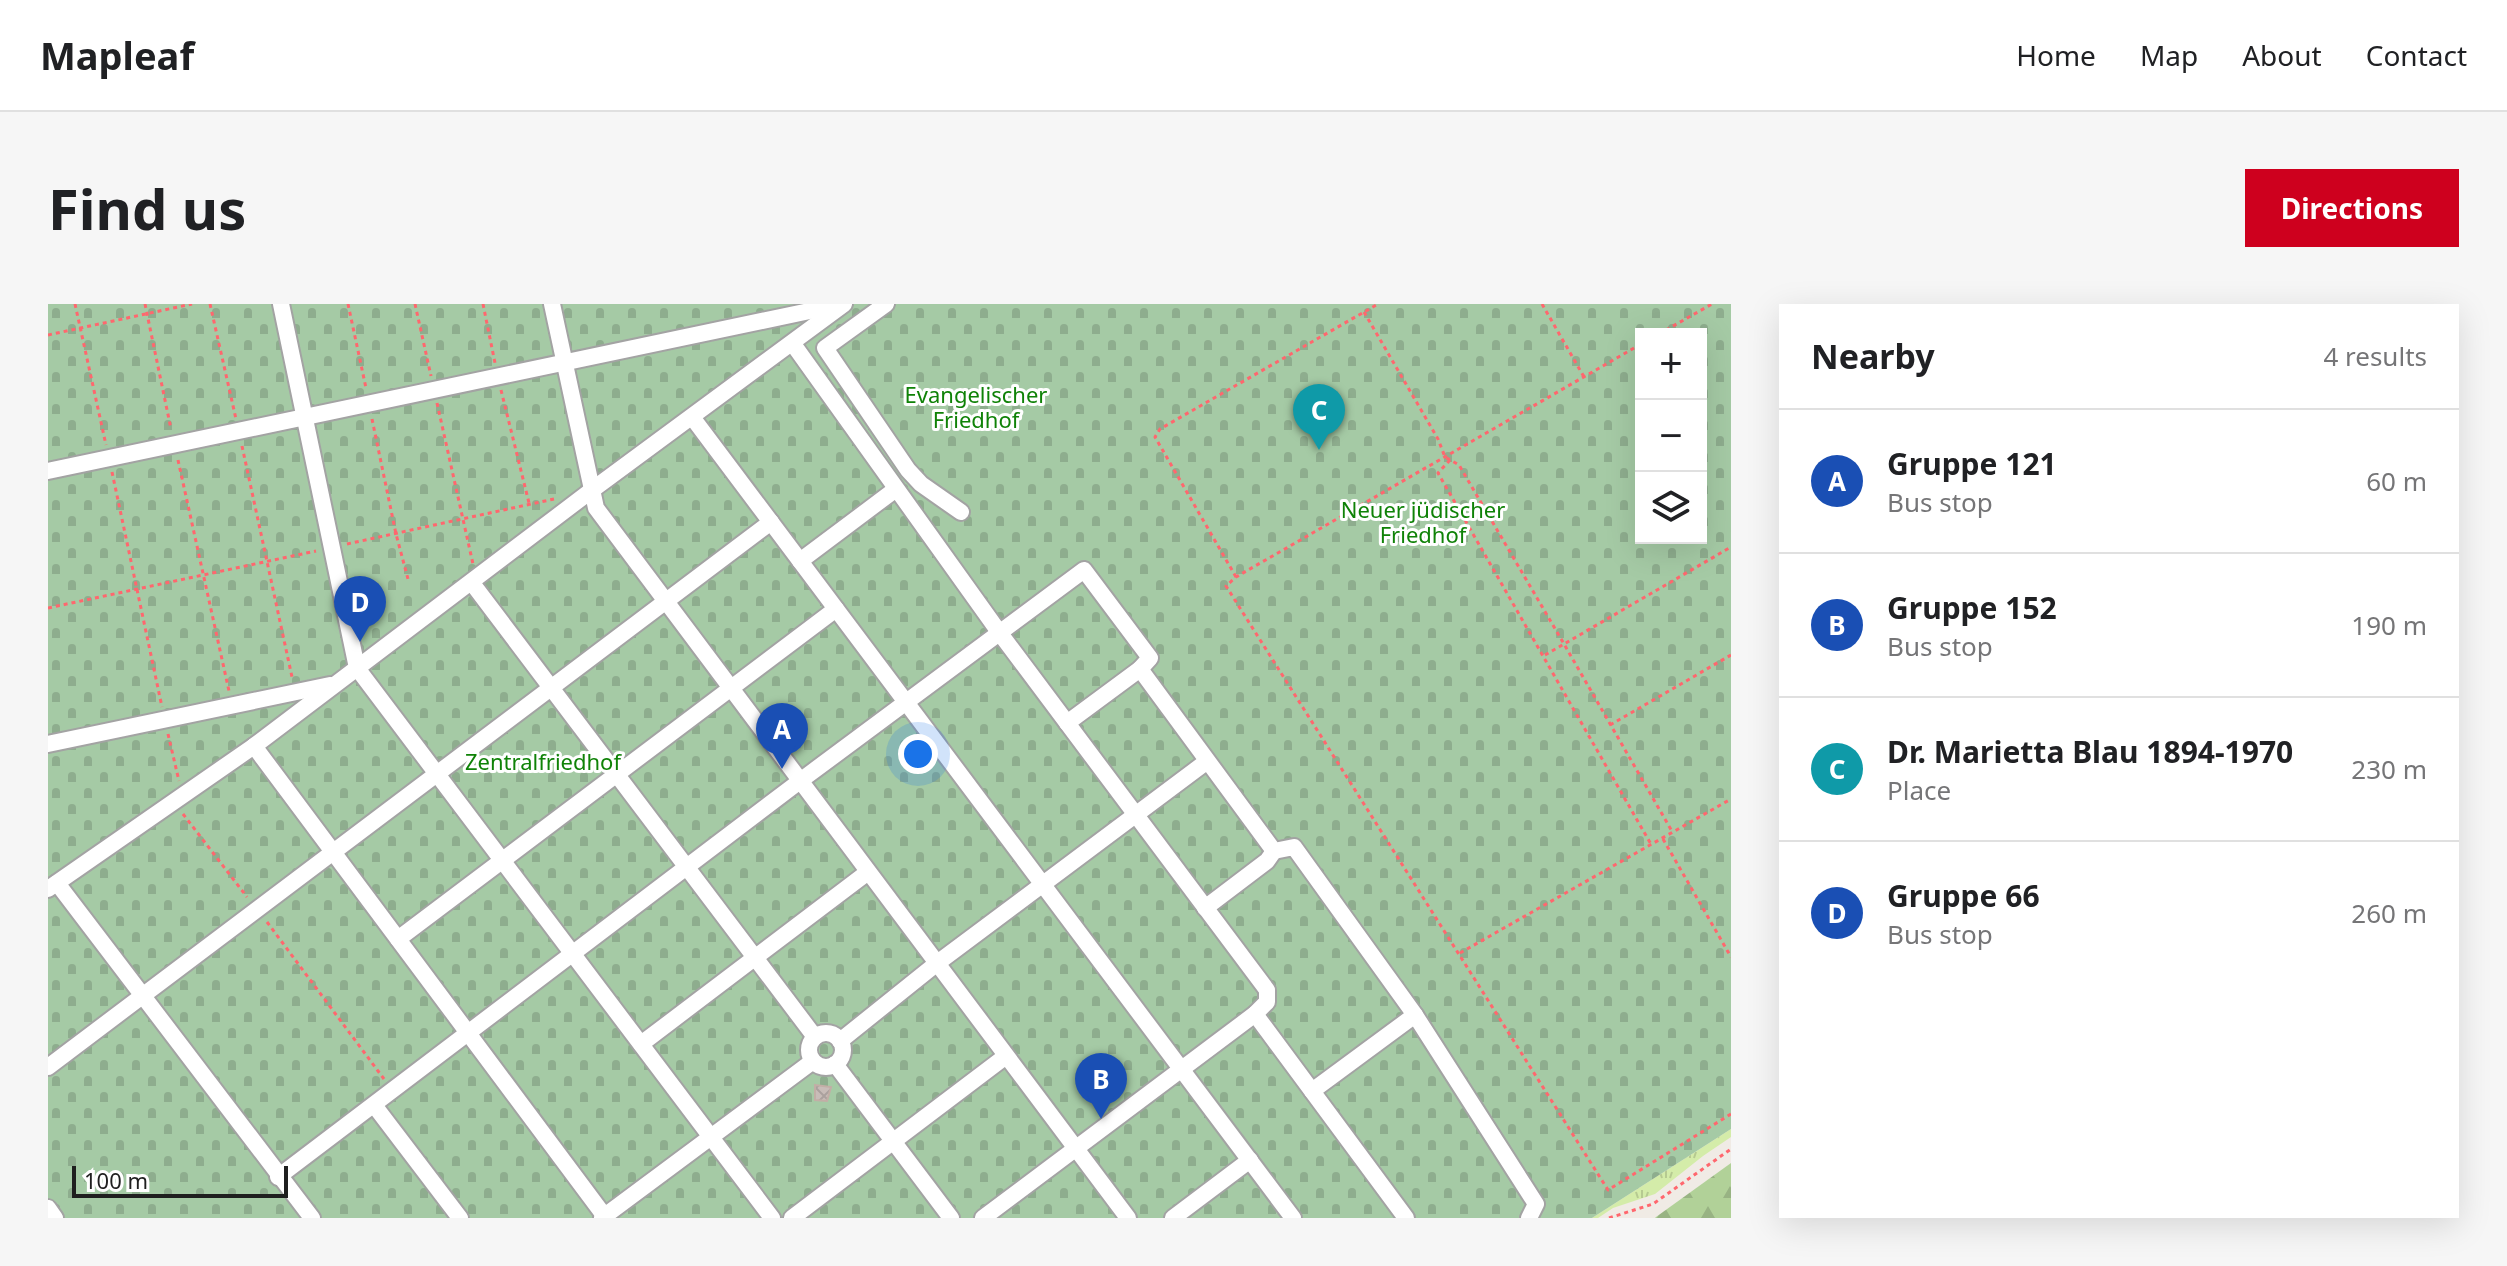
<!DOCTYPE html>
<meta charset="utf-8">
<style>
:root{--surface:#fff;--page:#f6f6f6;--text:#202124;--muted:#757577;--line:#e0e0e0;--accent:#ce001e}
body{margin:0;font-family:"Noto Sans",sans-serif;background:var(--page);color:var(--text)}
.controls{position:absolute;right:24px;top:24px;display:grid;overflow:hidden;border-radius:0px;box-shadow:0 8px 32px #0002}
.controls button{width:72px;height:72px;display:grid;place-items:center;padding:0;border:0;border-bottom:2px solid var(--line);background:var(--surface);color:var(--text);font:40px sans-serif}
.scale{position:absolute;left:24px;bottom:20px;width:216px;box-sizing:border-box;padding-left:8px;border:4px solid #1f1f1f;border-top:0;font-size:22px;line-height:28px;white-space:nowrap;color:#1f1f1f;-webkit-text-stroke:6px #fff;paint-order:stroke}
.you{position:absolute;left:870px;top:450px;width:28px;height:28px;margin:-20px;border:6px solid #fff;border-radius:50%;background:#1a73e8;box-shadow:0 0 0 12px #1a73e833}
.badge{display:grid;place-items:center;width:52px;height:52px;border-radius:50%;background:var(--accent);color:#fff;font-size:26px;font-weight:700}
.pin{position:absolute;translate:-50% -66px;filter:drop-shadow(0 2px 4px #0008)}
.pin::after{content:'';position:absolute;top:42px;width:28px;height:24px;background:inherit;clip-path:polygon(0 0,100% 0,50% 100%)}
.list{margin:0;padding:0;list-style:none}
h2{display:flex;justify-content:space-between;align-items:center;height:104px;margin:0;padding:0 32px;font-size:34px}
h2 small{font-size:26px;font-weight:400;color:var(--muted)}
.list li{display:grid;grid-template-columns:52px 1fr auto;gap:24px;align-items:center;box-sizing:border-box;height:144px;padding:0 32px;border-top:2px solid var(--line)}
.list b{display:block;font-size:30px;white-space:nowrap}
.list p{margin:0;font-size:26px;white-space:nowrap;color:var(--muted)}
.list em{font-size:26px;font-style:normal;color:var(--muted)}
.icon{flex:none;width:44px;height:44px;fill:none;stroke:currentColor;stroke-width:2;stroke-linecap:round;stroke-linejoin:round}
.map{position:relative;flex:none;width:1683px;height:914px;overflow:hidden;border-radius:0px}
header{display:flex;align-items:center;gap:48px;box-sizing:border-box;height:112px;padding:0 40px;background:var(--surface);border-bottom:2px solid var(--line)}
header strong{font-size:38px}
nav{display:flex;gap:44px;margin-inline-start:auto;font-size:28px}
.intro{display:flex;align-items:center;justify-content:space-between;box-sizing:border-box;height:192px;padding:0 48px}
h1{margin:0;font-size:56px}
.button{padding:20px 36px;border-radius:0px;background:var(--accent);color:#fff;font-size:28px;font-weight:700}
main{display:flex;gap:48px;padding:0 48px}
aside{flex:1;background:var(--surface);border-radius:0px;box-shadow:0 8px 32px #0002}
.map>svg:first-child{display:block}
</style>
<header>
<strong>Mapleaf</strong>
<nav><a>Home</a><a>Map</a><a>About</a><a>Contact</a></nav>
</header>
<div class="intro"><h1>Find us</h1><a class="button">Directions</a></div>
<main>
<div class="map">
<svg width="1683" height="914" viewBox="0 0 1683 914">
<defs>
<pattern id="grass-tufts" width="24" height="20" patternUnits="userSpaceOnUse" patternTransform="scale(2)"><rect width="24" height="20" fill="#d4eca9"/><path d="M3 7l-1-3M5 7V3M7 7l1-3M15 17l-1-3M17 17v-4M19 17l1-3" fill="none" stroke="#b6ca91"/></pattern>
<pattern id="forest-firs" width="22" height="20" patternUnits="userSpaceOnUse" patternTransform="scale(2)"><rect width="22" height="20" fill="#b1d198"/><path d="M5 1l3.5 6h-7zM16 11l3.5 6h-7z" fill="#98b383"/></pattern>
<pattern id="cemetery-stones" width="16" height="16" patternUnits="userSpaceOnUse" patternTransform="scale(2)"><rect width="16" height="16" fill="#a5caa5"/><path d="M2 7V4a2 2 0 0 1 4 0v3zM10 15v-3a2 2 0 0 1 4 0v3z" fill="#8ead8e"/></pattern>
<pattern id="building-cross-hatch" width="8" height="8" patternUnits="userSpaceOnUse" patternTransform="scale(2)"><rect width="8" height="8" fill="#c8bcb8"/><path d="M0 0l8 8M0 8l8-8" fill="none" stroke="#aba19e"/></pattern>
</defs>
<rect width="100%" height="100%" fill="#f0ebe5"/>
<path fill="url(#grass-tufts)" d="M1683 825V833L1655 852 1607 890 1565 904 1550 914H1544Z"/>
<path fill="url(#forest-firs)" d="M1683 859V914H1607L1608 913Z"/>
<path fill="url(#cemetery-stones)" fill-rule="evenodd" d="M0 0H1683V825L1544 914H0ZM1593 30H1653V234H1593Z"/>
<path fill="url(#building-cross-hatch)" stroke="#c2aea6" stroke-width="2" d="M767 781 783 783 779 797 767 796Z"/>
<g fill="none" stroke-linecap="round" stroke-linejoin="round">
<defs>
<g id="minor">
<path d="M233 0 309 364 724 914"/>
<path d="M504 0 548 204 1080 914"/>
<path d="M838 0 777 44 860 166 873 180 913 208"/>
<path d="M745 40 951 328 1219 686V698L1207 710 935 914"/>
<path d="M644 113 1245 914"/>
<path d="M0 167 790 1"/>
<path d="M752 257 848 185"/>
<path d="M424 279 767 733"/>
<path d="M1019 419 1092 365 1226 547 1246 543 1367 711 1488 900 1481 914"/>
<path d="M0 440 282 381"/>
<path d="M206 442 558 914"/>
<path d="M9 579 264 914"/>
<path d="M0 585 206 442 544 186 796 0"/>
<path d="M1157 604 1219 557 1226 547"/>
<path d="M350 635 788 305"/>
<path d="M1207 710 1358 914"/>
<circle cx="778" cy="746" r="17"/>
<path d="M792 737 888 660 1158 458"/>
<path d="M593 740 820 568"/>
<path d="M787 760 903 914"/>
<path d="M0 763 723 218"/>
<path d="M1264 787 1367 711"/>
<path d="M326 801 412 914"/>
<path d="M230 873 752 477 1036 266 1102 354 1092 365"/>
<path d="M0 904 7 914"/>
<path d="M554 914 765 757"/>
<path d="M744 914 958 752"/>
<path d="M1125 914 1202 856"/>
</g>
</defs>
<use href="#minor" stroke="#a3a3a3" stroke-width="20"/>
<g stroke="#ff676e" stroke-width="3" stroke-dasharray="4 4" stroke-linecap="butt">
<path d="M27 0 58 141"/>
<path d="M97 0 123 125"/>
<path d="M162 0 188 115"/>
<path d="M300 0 318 84"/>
<path d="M367 0 383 72"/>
<path d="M435 0 447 59"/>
<path d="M1494 0 1536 73"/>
<path d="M1316 8 1390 135 1397 153 1411 161 1516 340 1683 243"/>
<path d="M1611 30 1664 0"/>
<path d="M0 31 144 0"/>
<path d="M1593 40 1188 273 1178 282 1560 886 1683 810"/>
<path d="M453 86 481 199"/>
<path d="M389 99 425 260"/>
<path d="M324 115 348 230 360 275"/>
<path d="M194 142 244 373"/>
<path d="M130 156 181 387"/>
<path d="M1402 156 1390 169 1604 542"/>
<path d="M64 168 114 403"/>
<path d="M299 240 506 195"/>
<path d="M1188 273 1107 133 1112 125 1330 0"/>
<path d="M0 304 268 247"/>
<path d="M1497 351 1516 340 1625 529"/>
<path d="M1562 421 1683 351"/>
<path d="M120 430 131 477"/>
<path d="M135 510 199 593"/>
<path d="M1615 535 1683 653"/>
<path d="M219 618 336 775"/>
<path d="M1412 649 1683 495"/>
<path d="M1561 914 1605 900 1683 845"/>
</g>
<use href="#minor" stroke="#fff" stroke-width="16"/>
</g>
<g text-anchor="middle" stroke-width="6" stroke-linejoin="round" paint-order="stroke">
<g font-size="22" fill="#0f8207" stroke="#fff">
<text x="928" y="99">Evangelischer<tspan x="928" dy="25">Friedhof</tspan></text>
<text x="1375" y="214">Neuer jüdischer<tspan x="1375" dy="25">Friedhof</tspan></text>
<text x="495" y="466">Zentralfriedhof</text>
</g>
</g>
</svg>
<div class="controls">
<button>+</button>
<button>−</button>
<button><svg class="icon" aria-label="layers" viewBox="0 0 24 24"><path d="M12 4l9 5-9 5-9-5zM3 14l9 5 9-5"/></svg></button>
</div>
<div class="scale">100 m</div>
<div class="you"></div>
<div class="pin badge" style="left:734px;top:465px;background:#1a4fb4">A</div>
<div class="pin badge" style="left:1053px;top:815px;background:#1a4fb4">B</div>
<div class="pin badge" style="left:1271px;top:146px;background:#0f9aa8">C</div>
<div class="pin badge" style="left:312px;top:338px;background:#1a4fb4">D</div>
</div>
<aside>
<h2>Nearby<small>4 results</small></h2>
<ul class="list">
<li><span class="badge" style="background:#1a4fb4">A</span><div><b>Gruppe 121</b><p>Bus stop</p></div><em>60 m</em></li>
<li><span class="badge" style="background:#1a4fb4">B</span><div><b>Gruppe 152</b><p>Bus stop</p></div><em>190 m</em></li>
<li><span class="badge" style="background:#0f9aa8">C</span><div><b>Dr. Marietta Blau 1894-1970</b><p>Place</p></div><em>230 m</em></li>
<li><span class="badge" style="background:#1a4fb4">D</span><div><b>Gruppe 66</b><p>Bus stop</p></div><em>260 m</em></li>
</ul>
</aside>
</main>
